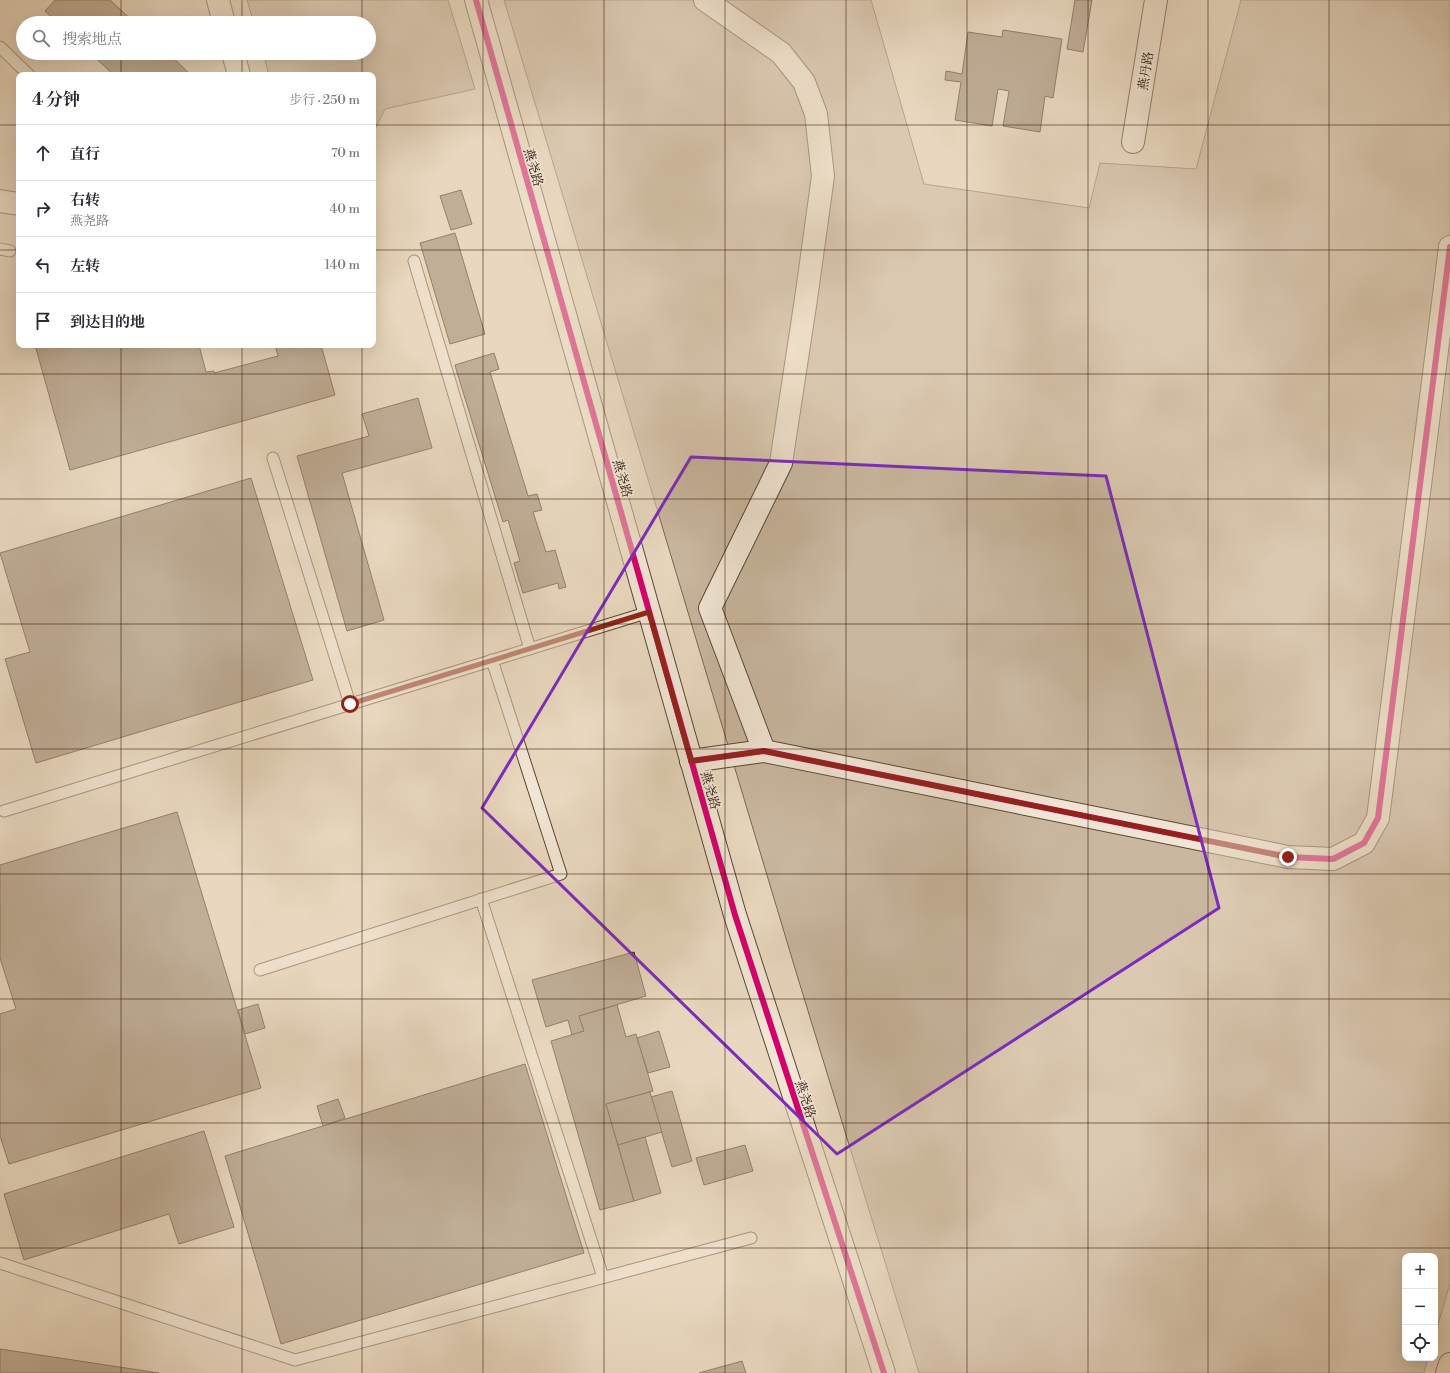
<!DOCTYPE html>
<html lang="zh">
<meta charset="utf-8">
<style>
:root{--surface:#fff;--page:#f7f7f7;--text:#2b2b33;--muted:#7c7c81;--line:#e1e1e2}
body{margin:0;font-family:"Libre Bodoni","Noto Serif SC",serif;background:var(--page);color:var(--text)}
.controls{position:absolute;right:12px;bottom:12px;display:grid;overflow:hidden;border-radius:8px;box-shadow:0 4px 16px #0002}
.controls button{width:36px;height:36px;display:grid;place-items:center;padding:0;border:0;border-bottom:1px solid var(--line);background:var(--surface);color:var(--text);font:20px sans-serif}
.stop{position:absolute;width:12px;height:12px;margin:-9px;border:3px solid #8f2418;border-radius:50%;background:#fff}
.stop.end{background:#8f2418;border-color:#fff;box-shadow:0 1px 4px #0008}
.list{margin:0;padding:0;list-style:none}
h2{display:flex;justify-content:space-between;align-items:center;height:52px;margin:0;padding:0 16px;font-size:17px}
h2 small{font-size:13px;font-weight:400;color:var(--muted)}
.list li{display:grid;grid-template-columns:26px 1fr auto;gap:12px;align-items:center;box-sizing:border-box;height:56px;padding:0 16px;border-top:1px solid var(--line)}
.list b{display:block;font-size:15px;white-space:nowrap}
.list p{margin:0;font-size:13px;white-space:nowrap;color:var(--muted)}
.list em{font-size:13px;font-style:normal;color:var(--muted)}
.icon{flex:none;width:22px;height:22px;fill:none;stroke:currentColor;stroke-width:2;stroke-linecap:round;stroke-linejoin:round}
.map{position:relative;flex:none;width:1450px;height:1373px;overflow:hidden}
.search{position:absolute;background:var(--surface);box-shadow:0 4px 16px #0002;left:16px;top:16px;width:360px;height:44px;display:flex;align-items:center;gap:10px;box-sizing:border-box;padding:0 14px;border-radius:22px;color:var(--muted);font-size:15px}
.panel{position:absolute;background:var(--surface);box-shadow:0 4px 16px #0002;left:16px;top:72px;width:360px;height:276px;border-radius:8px}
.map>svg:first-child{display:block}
</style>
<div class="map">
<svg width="1450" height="1373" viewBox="0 0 1450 1373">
<rect width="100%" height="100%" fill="#e9d8bf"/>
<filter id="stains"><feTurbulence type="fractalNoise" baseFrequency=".005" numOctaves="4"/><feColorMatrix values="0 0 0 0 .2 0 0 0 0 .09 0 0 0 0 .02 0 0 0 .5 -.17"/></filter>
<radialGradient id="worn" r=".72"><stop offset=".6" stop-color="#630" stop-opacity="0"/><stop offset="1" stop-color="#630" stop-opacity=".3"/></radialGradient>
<g fill="#c9b79f" stroke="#7c6652">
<path d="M247 0H448L475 89 385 109 373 133V75H269L263 53H369V23H254Z"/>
<path d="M504 0H871L924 184 1089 208 1100 163 1196 169 1241 0H1450V1283L1435 1335V1256H1405V1358H1428L1424 1373H919L797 975Z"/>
</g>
<g fill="#8f7a66" stroke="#2e1405">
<path d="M55 0H110L135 23H58L45 11Z"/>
<path d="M1075 0H1092L1083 52 1067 49Z"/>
<path d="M1003 30 1062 39 1053 98 1045 96 1040 132 1003 126 1009 91 998 89 992 126 955 120 961 82 945 80 946 71 962 74 968 32 1002 37Z"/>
<path d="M90 53H168L191 75H114Z"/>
<path d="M461 190 472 224 451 230 440 196Z"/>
<path d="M455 233 485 334 450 344 420 243Z"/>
<path d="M35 345H199L206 372 214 371V373L278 356 275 345H321L335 395 70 470Z"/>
<path d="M494 353 499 369 490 372 528 496 537 494 542 510 533 512 546 552 555 550 566 587 559 589 558 583 523 593 514 563 520 561 508 520 503 522 456 369 455 365Z"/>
<path d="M418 398 432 448 342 473 384 620 347 631 297 456 369 436 362 414Z"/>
<path d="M251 478 313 680 36 763 5 659 30 652 0 553Z"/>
<path d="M177 812 261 1088 9 1164 0 1136V1014L16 1009 0 958V865Z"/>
<path d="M634 952 646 996 579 1016 584 1031 572 1035 568 1020 546 1027 532 980Z"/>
<path d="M258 1004 265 1028 245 1034 238 1010Z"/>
<path d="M617 1005 626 1037 636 1034 653 1091 606 1104 634 1201 600 1210 551 1041 584 1031 579 1016Z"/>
<path d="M659 1031 670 1067 648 1073 637 1038Z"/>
<path d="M525 1064 584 1253 281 1344 225 1156Z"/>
<path d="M672 1091 692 1161 672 1167 651 1097Z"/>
<path d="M650 1092 662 1132 618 1145 606 1104Z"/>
<path d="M338 1099 345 1118 323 1126 317 1106Z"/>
<path d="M204 1131 234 1227 179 1244 169 1214 24 1260 4 1194Z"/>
<path d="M645 1137 661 1193 634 1201 618 1145Z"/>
<path d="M745 1145 753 1171 704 1185 696 1158Z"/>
<path d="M0 1349 159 1373H0Z"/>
<path d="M742 1361 746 1373H699Z"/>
</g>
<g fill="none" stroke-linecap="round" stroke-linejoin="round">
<defs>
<g id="lane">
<path d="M0 47 29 75"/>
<path d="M0 249 10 251"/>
<path d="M414 261 530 649"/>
<path d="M273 458 350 704"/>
<path d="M4 811 649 612"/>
<path d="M481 899 603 1277"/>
<path d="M260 970 561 874 492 660"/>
<path d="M0 1263 295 1360 751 1238"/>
</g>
<g id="street">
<path d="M218 0 224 23"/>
<path d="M476 0 735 915 884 1373"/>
<path d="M705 0 781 53 804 82 816 114 823 176 806 299 781 463 710 608 764 751"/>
<path d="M233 53 239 75"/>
<path d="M0 201 19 204"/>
<path d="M691 761 764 751 1288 857 1333 859 1364 843 1378 818 1450 247"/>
</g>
<path id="secondary" d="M1133 142 1156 0"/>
<path id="highway" d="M1447 1373 1450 1364"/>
</defs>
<use href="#lane" stroke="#5d4534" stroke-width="13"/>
<use href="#street" stroke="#5d4534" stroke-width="24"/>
<use href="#secondary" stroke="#2e1405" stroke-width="24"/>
<use href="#highway" stroke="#2e1405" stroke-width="24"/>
<use href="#lane" stroke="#f1e6d5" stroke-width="11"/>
<use href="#street" stroke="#f1e6d5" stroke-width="22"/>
<use href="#secondary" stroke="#f1e6d5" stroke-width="22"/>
<use href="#highway" stroke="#e9d8bf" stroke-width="22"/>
<defs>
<g id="cycleway">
<path d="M476 0 735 915 884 1373"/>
<path d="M691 761 764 751 1288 857 1333 859 1364 843 1378 818 1450 247"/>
</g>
</defs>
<use href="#cycleway" stroke="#f1e6d5" stroke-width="8"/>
<use href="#cycleway" stroke="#d6006c" stroke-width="6"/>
</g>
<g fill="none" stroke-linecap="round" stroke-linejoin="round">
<path stroke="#8f2418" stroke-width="5" d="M350 704 649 612 691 761 764 751 1288 857"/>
</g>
<path d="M0 0H1450V1373H0ZM691 457 1106 476 1219 908 837 1154 482 808Z" fill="#e9d8bf" fill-opacity=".55" fill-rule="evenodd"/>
<path fill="none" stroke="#7b2cbf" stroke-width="3" stroke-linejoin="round" d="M691 457 1106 476 1219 908 837 1154 482 808Z"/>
<path fill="none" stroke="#2e1405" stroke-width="1" stroke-opacity="0.55" d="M121 0V23M242 0V23M362 0V23M483 0V1373M604 0V1373M725 0V1373M846 0V1373M967 0V1373M1088 0V1373M1208 0V1373M1329 0V1373M121 53V75M242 53V75M362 53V75M0 125H19M373 125H1450M0 250H19M373 250H1450M121 345V1373M242 345V1373M362 345V1373M0 374H1450M0 499H1450M0 624H1450M0 749H1450M0 874H1450M0 999H1450M0 1123H1450M0 1248H1450"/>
<g text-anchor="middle" stroke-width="3" stroke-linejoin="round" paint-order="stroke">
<g font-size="13" fill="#2e1405" stroke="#f1e6d5">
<text transform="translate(1145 71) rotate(-81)" y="5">燕丹路</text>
<text transform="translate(534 167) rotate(74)" y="5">燕尧路</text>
<text transform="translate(623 478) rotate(74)" y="5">燕尧路</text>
<text transform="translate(711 790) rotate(74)" y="5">燕尧路</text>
<text transform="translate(806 1099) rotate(72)" y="5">燕尧路</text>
</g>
</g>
<rect width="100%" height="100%" filter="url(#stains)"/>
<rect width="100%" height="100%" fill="url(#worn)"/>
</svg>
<div class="controls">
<button>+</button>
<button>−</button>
<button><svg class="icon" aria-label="locate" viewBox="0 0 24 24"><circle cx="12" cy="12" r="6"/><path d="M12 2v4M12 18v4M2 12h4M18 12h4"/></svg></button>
</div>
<div class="stop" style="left:350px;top:704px"></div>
<div class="stop end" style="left:1288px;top:857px"></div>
<div class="search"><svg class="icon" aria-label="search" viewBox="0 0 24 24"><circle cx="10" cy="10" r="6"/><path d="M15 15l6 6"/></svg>搜索地点</div>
<section class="panel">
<h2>4 分钟<small>步行 · 250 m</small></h2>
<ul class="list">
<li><svg class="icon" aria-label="ahead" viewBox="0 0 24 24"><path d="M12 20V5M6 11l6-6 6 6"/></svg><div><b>直行</b></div><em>70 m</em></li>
<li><svg class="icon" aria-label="right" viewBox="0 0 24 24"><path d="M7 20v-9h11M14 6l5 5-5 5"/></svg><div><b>右转</b><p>燕尧路</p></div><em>40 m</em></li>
<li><svg class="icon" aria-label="left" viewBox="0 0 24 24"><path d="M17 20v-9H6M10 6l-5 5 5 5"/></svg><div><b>左转</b></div><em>140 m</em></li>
<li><svg class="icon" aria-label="arrive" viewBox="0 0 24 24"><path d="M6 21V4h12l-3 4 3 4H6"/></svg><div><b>到达目的地</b></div></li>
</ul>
</section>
</div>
